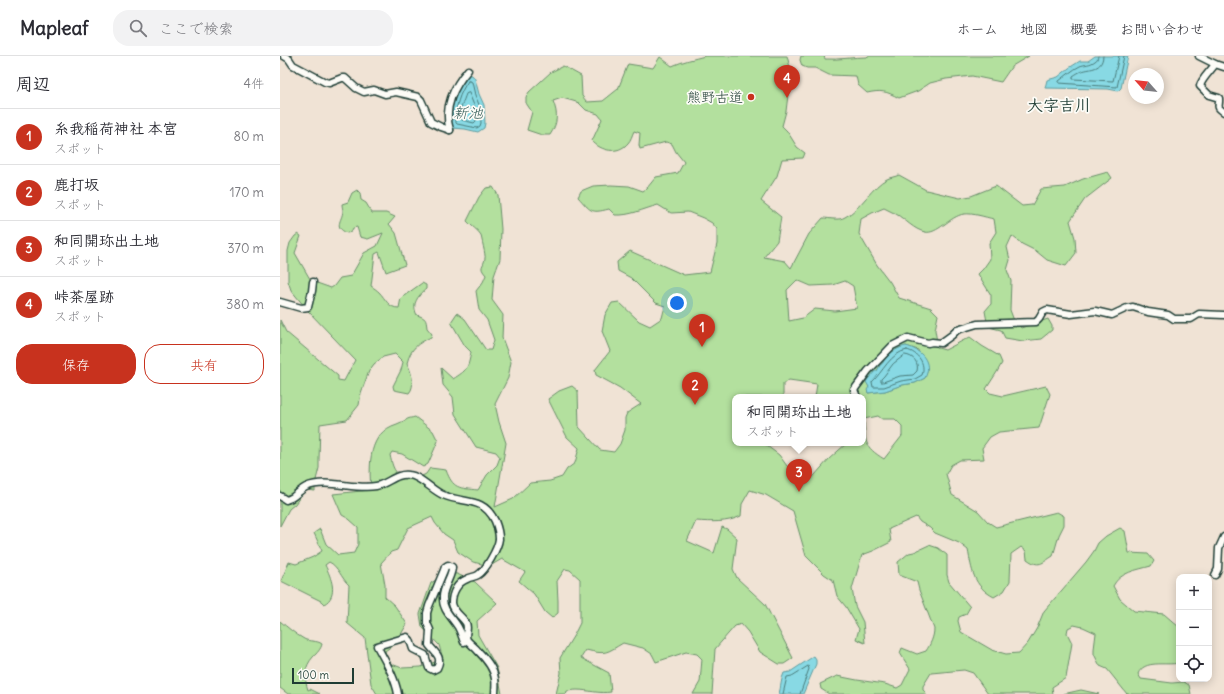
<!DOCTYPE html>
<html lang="ja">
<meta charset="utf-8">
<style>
:root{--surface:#fff;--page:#f2f2f3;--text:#2b2b33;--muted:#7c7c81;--line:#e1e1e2;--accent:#c8321e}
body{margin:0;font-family:Delius,"Klee One",sans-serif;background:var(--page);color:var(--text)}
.controls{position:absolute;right:12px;bottom:12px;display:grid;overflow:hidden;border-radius:8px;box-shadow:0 2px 10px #0003}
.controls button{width:36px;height:36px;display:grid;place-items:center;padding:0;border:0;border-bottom:1px solid var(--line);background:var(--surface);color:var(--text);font:20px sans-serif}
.compass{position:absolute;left:848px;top:12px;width:36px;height:36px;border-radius:50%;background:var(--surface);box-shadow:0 2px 10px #0003;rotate:297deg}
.scale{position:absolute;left:12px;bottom:10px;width:62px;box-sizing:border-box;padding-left:4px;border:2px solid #1f3d34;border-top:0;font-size:11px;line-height:14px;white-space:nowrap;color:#1f3d34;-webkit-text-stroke:3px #fdfcf7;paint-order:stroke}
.you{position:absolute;left:397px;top:247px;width:14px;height:14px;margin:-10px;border:3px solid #fff;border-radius:50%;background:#1a73e8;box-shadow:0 0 0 6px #1a73e833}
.badge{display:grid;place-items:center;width:26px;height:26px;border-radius:50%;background:var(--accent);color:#fff;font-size:13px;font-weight:700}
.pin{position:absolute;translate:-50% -33px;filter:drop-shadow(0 1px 2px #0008)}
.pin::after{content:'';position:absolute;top:21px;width:14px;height:12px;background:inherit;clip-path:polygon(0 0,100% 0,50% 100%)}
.popup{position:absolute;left:452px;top:338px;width:134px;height:52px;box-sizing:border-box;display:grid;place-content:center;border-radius:8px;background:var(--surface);filter:drop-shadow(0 1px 3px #0005);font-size:13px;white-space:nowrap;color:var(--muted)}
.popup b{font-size:15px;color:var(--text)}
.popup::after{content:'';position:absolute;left:50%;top:100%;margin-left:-8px;border:8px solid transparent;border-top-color:var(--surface)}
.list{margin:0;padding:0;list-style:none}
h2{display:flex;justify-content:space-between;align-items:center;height:52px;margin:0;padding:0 16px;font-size:17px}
h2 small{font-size:13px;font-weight:400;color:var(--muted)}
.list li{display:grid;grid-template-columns:26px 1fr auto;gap:12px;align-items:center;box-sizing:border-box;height:56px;padding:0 16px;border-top:1px solid var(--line)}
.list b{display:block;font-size:15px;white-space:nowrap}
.list p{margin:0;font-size:13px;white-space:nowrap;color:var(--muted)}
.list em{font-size:13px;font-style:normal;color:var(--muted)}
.actions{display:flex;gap:8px;padding:12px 16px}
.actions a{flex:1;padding:9px 0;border:1px solid var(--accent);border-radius:16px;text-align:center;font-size:14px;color:var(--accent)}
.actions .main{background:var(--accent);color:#fff}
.icon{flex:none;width:22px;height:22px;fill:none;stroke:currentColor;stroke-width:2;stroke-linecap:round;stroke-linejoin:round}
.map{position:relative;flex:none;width:944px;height:638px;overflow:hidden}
header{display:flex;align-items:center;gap:24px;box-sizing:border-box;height:56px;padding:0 20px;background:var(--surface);border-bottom:1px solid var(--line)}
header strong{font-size:19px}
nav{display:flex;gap:22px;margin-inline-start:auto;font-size:14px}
.search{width:280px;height:36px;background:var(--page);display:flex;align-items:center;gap:10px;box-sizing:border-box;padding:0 14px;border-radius:16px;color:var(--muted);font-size:15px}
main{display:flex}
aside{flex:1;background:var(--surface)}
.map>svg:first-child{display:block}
</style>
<header>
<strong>Mapleaf</strong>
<div class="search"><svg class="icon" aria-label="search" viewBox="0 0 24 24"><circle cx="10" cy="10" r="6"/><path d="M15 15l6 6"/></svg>ここで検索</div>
<nav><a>ホーム</a><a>地図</a><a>概要</a><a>お問い合わせ</a></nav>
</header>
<main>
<aside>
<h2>周辺<small>4件</small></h2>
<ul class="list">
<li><span class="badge">1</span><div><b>糸我稲荷神社 本宮</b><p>スポット</p></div><em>80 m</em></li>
<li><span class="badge">2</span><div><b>鹿打坂</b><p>スポット</p></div><em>170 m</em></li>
<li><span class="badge">3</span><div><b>和同開珎出土地</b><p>スポット</p></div><em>370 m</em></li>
<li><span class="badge">4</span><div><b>峠茶屋跡</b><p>スポット</p></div><em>380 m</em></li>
</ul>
<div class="actions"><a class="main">保存</a><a>共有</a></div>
</aside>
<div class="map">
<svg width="944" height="638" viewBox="0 0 944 638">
<rect width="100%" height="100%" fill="#f0e3d5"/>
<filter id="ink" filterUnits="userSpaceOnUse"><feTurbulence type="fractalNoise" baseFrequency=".025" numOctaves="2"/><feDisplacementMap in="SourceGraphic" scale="8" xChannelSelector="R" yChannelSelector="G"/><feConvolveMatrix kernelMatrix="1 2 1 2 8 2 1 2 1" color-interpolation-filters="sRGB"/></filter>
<g filter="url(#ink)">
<g fill="#b3e09e" stroke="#698e69" fill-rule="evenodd">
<path d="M425 0H507L511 15 506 55 502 70 507 75 517 91 525 97 523 102 502 103 497 120 481 145 501 161 497 185 484 201 505 205 511 212 529 178 543 162C549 162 559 165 565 161 580 154 593 129 607 123 611 121 615 121 619 119L646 134 680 142 691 140 716 130 742 150 752 149 761 133 785 131 803 123 828 116 832 122 805 143 790 165 795 182 796 197 786 210 767 204 756 195 742 188 732 180 727 191 730 204 727 214 731 225 730 254 733 262 741 272 768 263 772 270V274L761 283 743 285 725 282 721 274 708 271 705 255 711 248V239L698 218 703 213 710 203 709 187 716 176 714 163C704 161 694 157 684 158 670 160 657 179 645 176 634 174 625 163 616 158 612 156 608 154 604 152L592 157 581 163 579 178 597 209 610 226 619 242 651 252 658 259 655 274 658 292 665 294 690 281 702 290 719 300 722 307 717 316 706 333 710 337 723 340 766 330 770 338 759 372 719 376 710 381 702 392 704 403 680 404 671 409 666 418 672 439 698 455 708 466 716 471 777 456 784 460V469L779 479 773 500C762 507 759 512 747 503L746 495 741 491 731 498 730 525 724 535 714 541C693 530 692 514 688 494L679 487 655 477 650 472 640 466 636 461 609 473 611 486 593 495 582 499 572 533 575 550 583 566 585 587 576 583 579 573 566 551 557 540 553 524 544 518 526 500 513 455 486 439 470 434 462 448 461 460C447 467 431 466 416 465L407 485 434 497 442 471 447 473 457 482 453 513 457 522 485 548 513 602 504 608H499L480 596 468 576 461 568 455 570 435 593 432 638H413L420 626 422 603 417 598 406 596 376 606 372 598 363 592 343 587C326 597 326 599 306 594L301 602 329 617 331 636C319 638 308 634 297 634 293 634 290 635 287 635L286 638H276L281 617 280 602 294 579 300 567V523L290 514 285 513 277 525 278 545V557L272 562 265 556 254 538 239 525 245 516 222 503 210 510 193 506 178 496 173 484 164 478 155 467 152 461 128 472 117 494 111 496 101 507 105 529V541L115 550 127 568 116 587 105 595 109 607 122 612 141 611 163 603 159 589 142 571 140 558 151 527 167 517 177 518 195 526 217 547 197 565 198 579 217 612 222 638H97L91 628 85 582 67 567 69 529C61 522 58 510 49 506L45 509C51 521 59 540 44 548L41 545 1 525 9 506 16 508 33 501 42 495 34 477 40 473 46 488 58 499 74 497 78 488V471L69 463 62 459 53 438 91 434C89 408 88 377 117 368 120 367 123 365 126 364 128 362 132 362 135 361L153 375 158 385 148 408 143 411 122 398 112 396 110 399C114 418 116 418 134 424L146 418 150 412 166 414C173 433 179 432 198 434L207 419 217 409 220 401 216 396 196 391 175 358 173 341 163 329 161 312 173 323C187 314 188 313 191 296L185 290 171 266 177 257 185 263 206 294H211L214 284 207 264 199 254 196 235 203 226 206 219C198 210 204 211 205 202 206 200 201 181 201 179 198 174 191 170 187 165L199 141 206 132 213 131 218 139 221 173 220 203 214 220 212 244 223 259 222 282 231 306 228 322 215 348 219 366 226 387 215 451 233 443 250 427 270 425 282 421 287 413 295 407 299 392 287 381 268 343 279 335 292 330 298 335 299 371 320 394 334 396 340 388 345 374V362L347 357 361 348 340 332 316 319 315 314 330 295 322 275 325 259 332 247 339 246 359 265 370 270 382 262 385 250 376 247 351 222 338 215 337 206 350 195 404 219 430 216 437 188V173L432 167 423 162 408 156 391 157 378 149C363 153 350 160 335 159L329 153C310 158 311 155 298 141L301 135 313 130 331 129 349 130 363 135 367 132 376 121 398 117 404 106 396 96 392 88 386 86 360 93 359 89 360 77 354 75C352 79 351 84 348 87 338 99 321 95 312 85L322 63 318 58 306 54 299 47 293 45 282 42 273 45C278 58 278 67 270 79H262L247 74 252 56 246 47V41L249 36 271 16 283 10 301 20 302 40 307 46 323 45 338 33 348 8 373 12 380 1 392 10C403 5 414 3 425 0ZM517 224 531 230 553 229 565 225 573 230 577 252 555 255 535 253 523 262 509 265 507 234ZM626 290 638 294 645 322 635 327 622 329 605 335 588 337 589 332 587 324 591 321 595 315H597L606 302ZM509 324 537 328 535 341H583V387H567L549 403 527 428 507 410 499 399 487 390 485 387H455V341H503V328ZM598 360 602 363H615L622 370V380L604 403C583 390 586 386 584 363Z"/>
<path d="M521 0H544L545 3C559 4 573 1 587 1L588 0H749L732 10 721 26 692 20 666 23 650 27 638 35 619 42C606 35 601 34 587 37L578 29 576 20 549 19 535 12H527L522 10 520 4Z"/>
<path d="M77 134 80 137 81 144 86 147 92 157H106L115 161 109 168 116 177 125 209 106 216 99 196 95 198 91 230C94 232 97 234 99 236 106 243 108 252 119 252L121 242 142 227 146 229V233C138 240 131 248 137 259 146 262 146 263 147 272L152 278 151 281C137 288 131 292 127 307 131 315 136 330 129 337L114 334 113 330 121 314 123 306 115 298 103 301 94 308 89 315 81 337 79 349 67 364 40 368 39 404V412L35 428V435L25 434 15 448 9 453 0 470V264L6 276 58 320V324L64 325 75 304 29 256 11 234 8 225V195L10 187 15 180 18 178 21 180 15 197 30 223 37 227 51 232 54 230 60 222 71 220 84 197 97 190 103 177 88 183 80 181 77 171 73 172 71 176 67 177C53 171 62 165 63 155 63 153 62 151 62 148L68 146 72 137Z"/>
<path d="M840 472 845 475 849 497 868 498 874 505 871 510C857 514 840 516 833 530L840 543 854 555 884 558 899 571V607C886 610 864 603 858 618L861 623 892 627 904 626 909 629 911 638H847L827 613 820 610 814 598V593L816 577 803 571 794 569 788 572 787 577 792 587 786 622 772 631 773 638H708L693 617 684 614 651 617 643 630V634L647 638H549L541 633 540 628 557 620 577 624 605 628 617 632 622 629 630 613 620 597 622 592 637 598 646 595C650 589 654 581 654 573L639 534 637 526 619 519 618 506 629 497 634 496 649 489 658 492 667 499V519L669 526 690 551 686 558 679 561 678 565 681 576 712 594 726 598 739 597 748 587 757 572 764 555 806 506 814 495 818 487 826 480Z"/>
<path d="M0 565C7 571 15 578 24 583 29 586 37 584 42 588 41 593 37 597 33 601 24 611 24 622 28 634L30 633 40 638H8L0 632Z"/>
<path d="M801 634 819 638H783Z"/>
</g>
<g fill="#88d9e4" stroke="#5e9b9e">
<path d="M815 0H848L841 32 838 35 828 33 765 32 767 24 778 21 789 12 800 5H808Z"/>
<path d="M190 18 193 20 195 23 199 38 204 49 205 67 204 72 198 76 185 73 172 72C170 54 174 29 190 18Z"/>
<path d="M626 290C641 294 653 306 645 322L635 327 622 329 605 335 588 337 587 334 589 331 586 326C588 322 592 319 595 315H597L600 309C604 307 603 305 606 302 611 296 619 291 626 290Z"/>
<path d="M534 600 536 603V608L523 638H499C501 631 501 623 504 617L510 616Z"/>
</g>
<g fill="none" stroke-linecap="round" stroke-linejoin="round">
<g stroke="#497b7a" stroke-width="1">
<path d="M818 0C817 3 818 3 815 5 810 9 805 8 800 10 792 14 786 20 779 25V27L837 31 844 0"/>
<path d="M823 0C822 14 811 12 802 15 799 16 796 18 793 20V23L833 25 839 0"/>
<path d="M188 25H190L192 26 195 39 200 51 201 67 200 70 197 72 177 68 176 67C175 51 179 38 188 25Z"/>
<path d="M189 37 195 52 196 65 194 67 182 64 180 62C180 53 183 46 186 38Z"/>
<path d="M627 294C638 297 646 307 642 319L635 323 621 325 604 331H593L592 326C603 316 610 297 627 294Z"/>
<path d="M625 299C634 300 639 307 637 315L633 319 620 320 603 326H601V323L604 320 613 308Z"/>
<path d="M503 638 507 621 512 620 528 610 529 613 520 638"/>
</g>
<defs>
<g id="minor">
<path d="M4 0 9 3 13 9 45 26 49 27 62 22H65L76 32 84 36 94 34 105 38 116 36 138 41 141 44 151 66 161 71 170 74"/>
<path d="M919 0 935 8 944 11"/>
<path d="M935 8C931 15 922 22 920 30L929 39 939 42C940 51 935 50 944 56"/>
<path d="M170 74C163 52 174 30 188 14"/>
<path d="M0 246 21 252 28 251 32 235 33 226"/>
<path d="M577 341 574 334 588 315 612 290 628 282 648 287 652 286 661 287 672 279 677 274 697 268 756 266 759 263 763 256 767 254 791 258 815 255 832 259 847 252 853 251 868 256 888 259 894 263H911L919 258 944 259"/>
<path d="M0 440 6 444C9 443 12 442 14 440 18 437 22 433 26 431 46 422 74 434 96 430 108 428 116 417 129 419 140 420 152 434 163 439 183 448 203 440 215 465 217 470 219 477 219 483 218 492 206 514 198 519 195 521 190 521 187 523 177 527 172 537 172 547 173 556 182 560 186 567 189 573 184 578 187 584 190 588 195 591 198 595 205 602 214 613 215 623 216 628 215 633 215 638"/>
<path d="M935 519 938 513 939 492 944 481"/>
<path d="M118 638C115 621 105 605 97 590L127 581 130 584 133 593 145 599 149 612 153 614 157 612C163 601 155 597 149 589L150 574 147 567V557L149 550 164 514 165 511 168 509 172 511C173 518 163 531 163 541 162 554 172 561 178 571 181 576 182 581 184 586"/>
</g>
</defs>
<use href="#minor" stroke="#1f3d34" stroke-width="9"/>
<use href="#minor" stroke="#fdfcf7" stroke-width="6"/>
</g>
</g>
<circle fill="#c8321e" stroke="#fdfcf7" stroke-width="1.5" cx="471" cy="41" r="4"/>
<g text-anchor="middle" stroke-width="3.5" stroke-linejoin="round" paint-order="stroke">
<g font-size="14" fill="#1f3d34" stroke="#fdfcf7" text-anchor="end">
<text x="463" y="46">熊野古道</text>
</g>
<g font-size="15" font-style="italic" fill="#345c57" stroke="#fdfcf7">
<text x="188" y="62">新池</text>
</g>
<g font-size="16" font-weight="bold" fill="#1f3d34" stroke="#fdfcf7">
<text x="779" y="55">大字吉川</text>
</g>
</g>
</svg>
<div class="controls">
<button>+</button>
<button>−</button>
<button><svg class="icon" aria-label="locate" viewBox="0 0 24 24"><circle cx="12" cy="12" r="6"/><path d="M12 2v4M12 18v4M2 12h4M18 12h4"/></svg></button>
</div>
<svg class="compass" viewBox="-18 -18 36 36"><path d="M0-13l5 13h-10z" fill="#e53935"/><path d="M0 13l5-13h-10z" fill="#7c7c81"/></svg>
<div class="scale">100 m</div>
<div class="you"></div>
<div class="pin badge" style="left:422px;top:291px">1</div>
<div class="pin badge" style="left:415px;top:349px">2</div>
<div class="pin badge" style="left:519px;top:436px">3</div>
<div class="popup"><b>和同開珎出土地</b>スポット</div>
<div class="pin badge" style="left:507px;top:42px">4</div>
</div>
</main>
